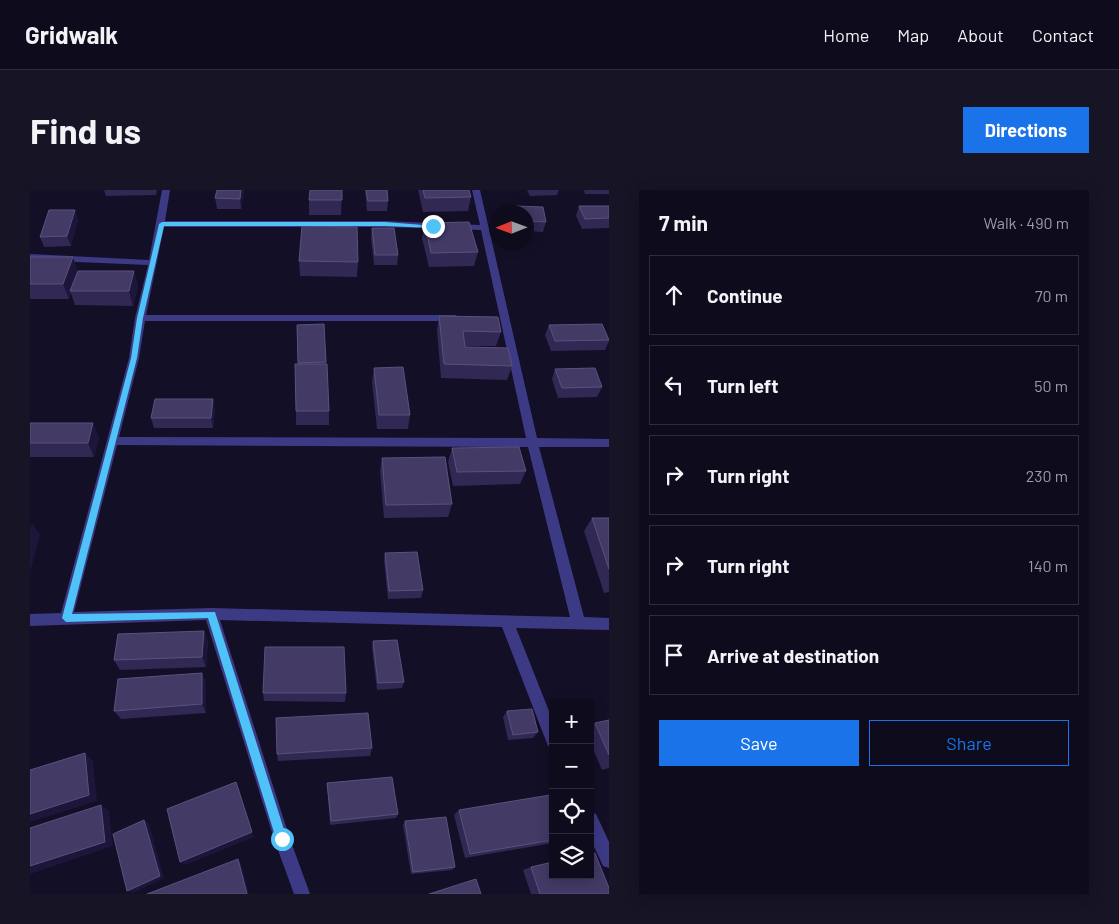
<!DOCTYPE html>
<meta charset="utf-8">
<style>
:root{--surface:#0e0b1c;--page:#171425;--text:#f1f3f6;--muted:#9b9ba3;--line:#2e2b3b;--accent:#1a73e8}
body{margin:0;font-family:Barlow,sans-serif;background:var(--page);color:var(--text)}
.controls{position:absolute;right:15px;bottom:15px;display:grid;overflow:hidden;border-radius:0px;box-shadow:0 2px 12px #0003}
.controls button{width:45px;height:45px;display:grid;place-items:center;padding:0;border:0;border-bottom:1px solid var(--line);background:var(--surface);color:var(--text);font:25px sans-serif}
.compass{position:absolute;left:459px;top:15px;width:45px;height:45px;border-radius:50%;background:var(--surface);box-shadow:0 2px 12px #0003;rotate:269deg}
.stop{position:absolute;width:15px;height:15px;margin:-11px;border:4px solid #4fc3f7;border-radius:50%;background:#fff}
.stop.end{background:#4fc3f7;border-color:#fff;box-shadow:0 1px 5px #0008}
.list{margin:0;padding:0;list-style:none}
h2{display:flex;justify-content:space-between;align-items:center;height:65px;margin:0;padding:0 20px;font-size:21px}
h2 small{font-size:16px;font-weight:400;color:var(--muted)}
.list li{display:grid;grid-template-columns:32px 1fr auto;gap:15px;align-items:center;box-sizing:border-box;height:80px;margin:0 10px 10px;padding:0 10px;border:1px solid var(--line);border-radius:0px}
.list b{display:block;font-size:19px;white-space:nowrap}
.list em{font-size:16px;font-style:normal;color:var(--muted)}
.actions{display:flex;gap:10px;padding:15px 20px}
.actions a{flex:1;padding:11px 0;border:1px solid var(--accent);border-radius:0px;text-align:center;font-size:18px;color:var(--accent)}
.actions .main{background:var(--accent);color:#fff}
.icon{flex:none;width:28px;height:28px;fill:none;stroke:currentColor;stroke-width:2;stroke-linecap:round;stroke-linejoin:round}
.map{position:relative;flex:none;width:579px;height:704px;overflow:hidden;border-radius:0px}
header{display:flex;align-items:center;gap:30px;box-sizing:border-box;height:70px;padding:0 25px;background:var(--surface);border-bottom:1px solid var(--line)}
header strong{font-size:24px}
nav{display:flex;gap:28px;margin-inline-start:auto;font-size:18px}
.intro{display:flex;align-items:center;justify-content:space-between;box-sizing:border-box;height:120px;padding:0 30px}
h1{margin:0;font-size:35px}
.button{padding:12px 22px;border-radius:0px;background:var(--accent);color:#fff;font-size:18px;font-weight:700}
main{display:flex;gap:30px;padding:0 30px}
aside{flex:1;background:var(--surface);border-radius:0px;box-shadow:0 2px 12px #0003}
.map>svg:first-child{display:block}
</style>
<header>
<strong>Gridwalk</strong>
<nav><a>Home</a><a>Map</a><a>About</a><a>Contact</a></nav>
</header>
<div class="intro"><h1>Find us</h1><a class="button">Directions</a></div>
<main>
<div class="map">
<svg width="579" height="704" viewBox="0 0 579 704">
<rect width="100%" height="100%" fill="#130f26"/>
<g fill="none" stroke-linecap="round" stroke-linejoin="round">
<g fill="#3d3a85" fill-rule="evenodd">
<path d="M132 0H140L135 31H355L450 35 442 0H450L507 248 579 249V257H509L554 427 579 428V440L486 438 523 531V558L518 556 472 437 190 430 260 649 280 704H264L244 649 176 430 0 436V424L31 423 99 168 105 128 118 75 0 70V64L119 70ZM134 37H355L451 40 496 248 89 247 109 168 115 131H425L430 128 425 125H116ZM87 255 498 257 540 427 181 418 44 422Z"/>
<path d="M560 622 566 624 579 652V678L573 676 560 648Z"/>
</g>
</g>
<g fill="#312854">
<path d="M74 0H127L126 5 76 6Z"/>
<path d="M187 0H214L211 19H187L185 8Z"/>
<path d="M312 0 311 25H279V10Z"/>
<path d="M335 0H357L358 11 357 21H337Z"/>
<path d="M388 0H439L441 7 438 21 393 22Z"/>
<path d="M497 0H529L527 5 500 6Z"/>
<path d="M554 0H579V4H555Z"/>
<path d="M486 16 516 32 513 42 496 41V22H485Z"/>
<path d="M549 16H579V38L552 39 546 26Z"/>
<path d="M48 30 41 56 14 57 10 47Z"/>
<path d="M395 33 448 62 444 76 399 77 392 48Z"/>
<path d="M342 38 368 65 367 75H344L341 48Z"/>
<path d="M0 67H43L47 81H104L108 96 103 116 45 115 41 103 39 109H0Z"/>
<path d="M269 71 328 72 327 87 270 86Z"/>
<path d="M409 126 471 142 466 156H435V157L482 176 477 190 411 188 407 140Z"/>
<path d="M294 134 299 221V235H266V221L268 174 267 135Z"/>
<path d="M519 135 579 149V151L575 160 521 161 515 145Z"/>
<path d="M344 178 380 225 378 239H347L342 192Z"/>
<path d="M525 179 572 197 567 207 528 208 522 189Z"/>
<path d="M185 219 183 238H124L121 228Z"/>
<path d="M0 233 69 247 64 267H0Z"/>
<path d="M422 258 496 281 490 294 423 296 418 272Z"/>
<path d="M352 268 422 314 418 327 354 328 350 281Z"/>
<path d="M562 328H579V402L574 403 554 341Z"/>
<path d="M355 363 393 400 391 408 358 409 354 371Z"/>
<path d="M178 451 176 477 90 480 84 470Z"/>
<path d="M343 451 374 492 372 498 347 500 342 458Z"/>
<path d="M176 493V523L91 529 84 521Z"/>
<path d="M233 503H316L315 512 234 511Z"/>
<path d="M477 521 508 542 503 548 478 550 473 527Z"/>
<path d="M579 530V578L572 580 560 552V537L565 533Z"/>
<path d="M342 558 340 566 248 571 247 564Z"/>
<path d="M297 593 368 624 366 628 300 635Z"/>
<path d="M523 615V653L435 668 424 625 429 620Z"/>
<path d="M375 631 425 677 422 680 381 684 373 635Z"/>
<path d="M501 677 579 704H501L493 680Z"/>
</g>
<g fill="#1d163a">
<path d="M211 0H214L211 19 210 9Z"/>
<path d="M45 20 48 30 41 56 37 46Z"/>
<path d="M43 67 48 82 40 101 41 103 39 109 33 94Z"/>
<path d="M104 81 108 96 103 116 99 101Z"/>
<path d="M183 209 185 219 183 238 181 228Z"/>
<path d="M63 233 69 247 64 267 58 253Z"/>
<path d="M2 332 10 345 0 382V339Z"/>
<path d="M174 441 178 451 176 477 172 467Z"/>
<path d="M172 483 176 493V523L172 514Z"/>
<path d="M55 563 63 571 67 611 0 632V624Z"/>
<path d="M206 592 209 598 224 647 155 675 150 672Z"/>
<path d="M71 615 79 621 83 656 0 684V676Z"/>
<path d="M114 630 119 634 134 688 103 703 97 701Z"/>
<path d="M208 669 211 673 219 704H217Z"/>
</g>
<g fill="#433a66" stroke="#5a527e">
<path d="M187 0H211L210 9 185 8Z"/>
<path d="M280 0H312V10H279Z"/>
<path d="M336 0H357L358 11H338Z"/>
<path d="M393 0H439L441 7 395 8Z"/>
<path d="M486 16 513 17 516 32 496 31V22H488Z"/>
<path d="M549 16H579V28L555 29Z"/>
<path d="M19 20H45L37 46 10 47Z"/>
<path d="M439 32 448 62 401 63 395 33Z"/>
<path d="M272 36 327 37 328 72 269 71Z"/>
<path d="M342 38H364L368 65H345Z"/>
<path d="M0 67H43L33 94H0Z"/>
<path d="M48 81H104L99 101H40Z"/>
<path d="M409 126 468 127 471 142 433 141 435 157 478 158 482 176 414 174Z"/>
<path d="M294 134 296 172 268 173 267 135Z"/>
<path d="M572 134 579 150 525 151 519 135Z"/>
<path d="M265 174H297L299 221H266Z"/>
<path d="M373 177 380 225H349L344 178Z"/>
<path d="M565 178 572 197 532 198 525 179Z"/>
<path d="M125 209H183L181 228H121Z"/>
<path d="M0 233H63L58 253H0Z"/>
<path d="M489 257 496 281 427 282 422 258Z"/>
<path d="M415 267 422 314 356 315 352 268Z"/>
<path d="M562 328H579V379Z"/>
<path d="M387 362 393 400 359 401 355 363Z"/>
<path d="M174 441 172 467 84 470 88 444Z"/>
<path d="M367 450 374 492 348 493 343 451Z"/>
<path d="M235 457H314L316 503H233Z"/>
<path d="M172 483V514L84 521 88 489Z"/>
<path d="M502 519 508 542 483 545 477 521Z"/>
<path d="M338 523 342 558 247 564 246 528Z"/>
<path d="M579 530V565L565 533Z"/>
<path d="M55 563 59 605 0 624V580Z"/>
<path d="M362 587 368 624 301 631 297 593Z"/>
<path d="M206 592 222 642 150 672 137 619Z"/>
<path d="M520 605 523 615V650L440 664 429 620Z"/>
<path d="M71 615 75 652 0 676V638Z"/>
<path d="M416 627 425 677 383 682 375 631Z"/>
<path d="M114 630 130 686 97 701 83 644Z"/>
<path d="M565 663 579 698V704H510L501 677 523 672V685H560V664Z"/>
<path d="M208 669 217 704H117Z"/>
<path d="M446 689 451 704H399Z"/>
</g>
<path fill="#4fc3f7" d="M132 32H355L406 36 403 38 355 36H134L113 128 107 168 42 424 185 422 257 649 255 653 252 655 248 653 246 649 178 428 36 432 32 428 101 168 107 128 129 34Z"/>
</svg>
<div class="controls">
<button>+</button>
<button>−</button>
<button><svg class="icon" aria-label="locate" viewBox="0 0 24 24"><circle cx="12" cy="12" r="6"/><path d="M12 2v4M12 18v4M2 12h4M18 12h4"/></svg></button>
<button><svg class="icon" aria-label="layers" viewBox="0 0 24 24"><path d="M12 4l9 5-9 5-9-5zM3 14l9 5 9-5"/></svg></button>
</div>
<svg class="compass" viewBox="-18 -18 36 36"><path d="M0-13l5 13h-10z" fill="#e53935"/><path d="M0 13l5-13h-10z" fill="#9b9ba3"/></svg>
<div class="stop" style="left:252px;top:649px"></div>
<div class="stop end" style="left:403px;top:36px"></div>
</div>
<aside>
<h2>7 min<small>Walk · 490 m</small></h2>
<ul class="list">
<li><svg class="icon" aria-label="ahead" viewBox="0 0 24 24"><path d="M12 20V5M6 11l6-6 6 6"/></svg><div><b>Continue</b></div><em>70 m</em></li>
<li><svg class="icon" aria-label="left" viewBox="0 0 24 24"><path d="M17 20v-9H6M10 6l-5 5 5 5"/></svg><div><b>Turn left</b></div><em>50 m</em></li>
<li><svg class="icon" aria-label="right" viewBox="0 0 24 24"><path d="M7 20v-9h11M14 6l5 5-5 5"/></svg><div><b>Turn right</b></div><em>230 m</em></li>
<li><svg class="icon" aria-label="right" viewBox="0 0 24 24"><path d="M7 20v-9h11M14 6l5 5-5 5"/></svg><div><b>Turn right</b></div><em>140 m</em></li>
<li><svg class="icon" aria-label="arrive" viewBox="0 0 24 24"><path d="M6 21V4h12l-3 4 3 4H6"/></svg><div><b>Arrive at destination</b></div></li>
</ul>
<div class="actions"><a class="main">Save</a><a>Share</a></div>
</aside>
</main>
